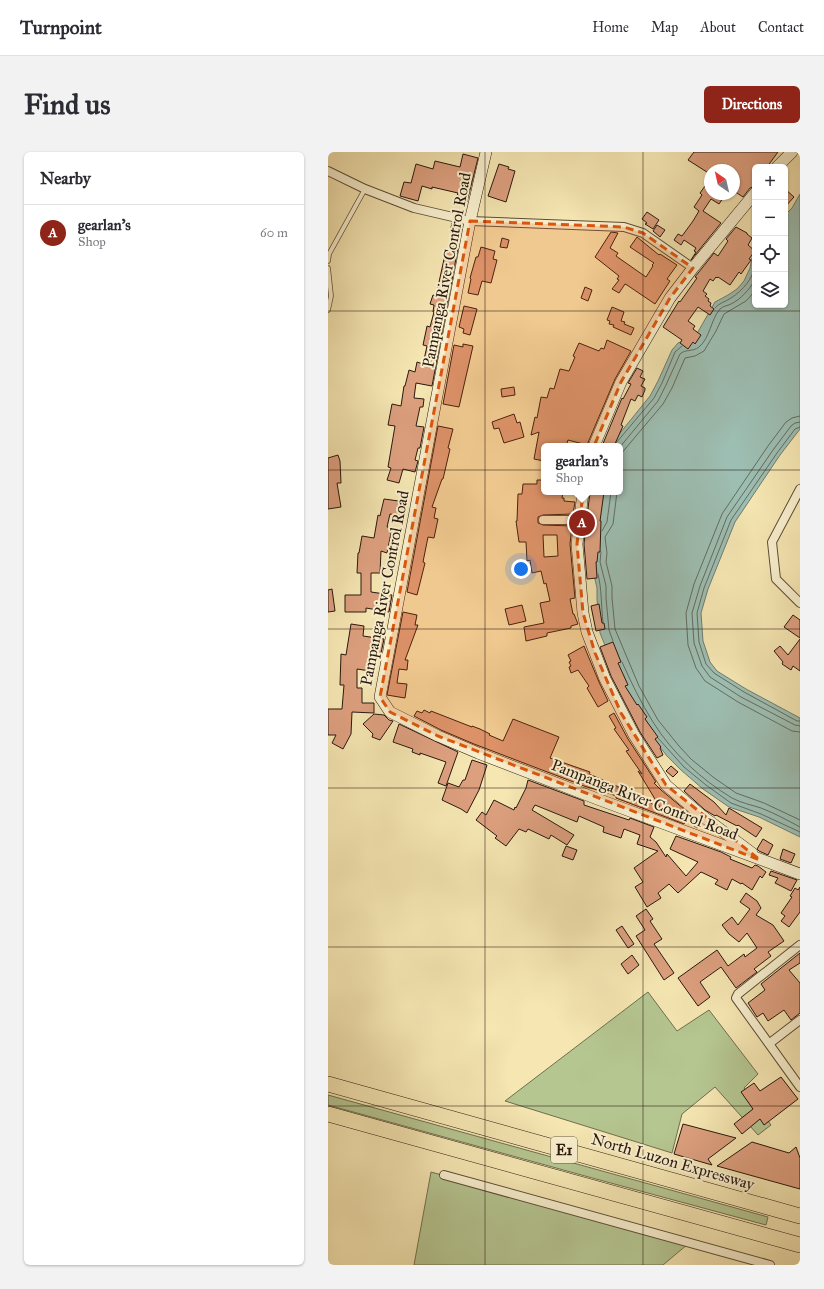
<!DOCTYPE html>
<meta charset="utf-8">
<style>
:root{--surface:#fff;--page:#f2f2f3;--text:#2b2b33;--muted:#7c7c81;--line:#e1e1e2;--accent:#8f2418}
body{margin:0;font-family:"IM FELL Great Primer",serif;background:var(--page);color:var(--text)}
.controls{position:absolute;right:12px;top:12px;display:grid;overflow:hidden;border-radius:6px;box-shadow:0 1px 3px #0004}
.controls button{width:36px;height:36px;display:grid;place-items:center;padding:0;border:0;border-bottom:1px solid var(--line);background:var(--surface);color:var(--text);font:20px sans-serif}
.compass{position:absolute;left:376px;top:12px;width:36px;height:36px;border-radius:50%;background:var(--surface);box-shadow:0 1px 3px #0004;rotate:326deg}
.you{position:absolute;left:193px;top:417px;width:14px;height:14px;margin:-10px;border:3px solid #fff;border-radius:50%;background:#1a73e8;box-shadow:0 0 0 6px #1a73e833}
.badge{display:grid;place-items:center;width:26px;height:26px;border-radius:50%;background:var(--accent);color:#fff;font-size:13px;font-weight:700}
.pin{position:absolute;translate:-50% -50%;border:2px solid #fff;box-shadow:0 1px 4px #0006}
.popup{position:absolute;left:213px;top:291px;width:82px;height:52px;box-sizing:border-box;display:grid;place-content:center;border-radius:6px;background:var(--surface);filter:drop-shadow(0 1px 3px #0005);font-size:13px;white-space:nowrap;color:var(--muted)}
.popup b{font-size:15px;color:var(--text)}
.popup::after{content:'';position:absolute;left:50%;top:100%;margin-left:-8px;border:8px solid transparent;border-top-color:var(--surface)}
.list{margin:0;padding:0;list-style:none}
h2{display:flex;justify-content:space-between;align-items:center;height:52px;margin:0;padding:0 16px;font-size:17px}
h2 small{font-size:13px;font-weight:400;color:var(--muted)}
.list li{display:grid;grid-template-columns:26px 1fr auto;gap:12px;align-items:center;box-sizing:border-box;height:56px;padding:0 16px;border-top:1px solid var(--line)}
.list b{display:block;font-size:15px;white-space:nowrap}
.list p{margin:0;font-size:13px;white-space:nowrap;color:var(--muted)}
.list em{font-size:13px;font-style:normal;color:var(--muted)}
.icon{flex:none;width:22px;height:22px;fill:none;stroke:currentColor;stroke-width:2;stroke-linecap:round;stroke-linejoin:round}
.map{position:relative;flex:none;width:472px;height:1113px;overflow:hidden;border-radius:6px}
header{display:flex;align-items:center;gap:24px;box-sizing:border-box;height:56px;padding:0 20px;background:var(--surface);border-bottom:1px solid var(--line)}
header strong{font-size:19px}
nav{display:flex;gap:22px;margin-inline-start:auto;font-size:14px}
.intro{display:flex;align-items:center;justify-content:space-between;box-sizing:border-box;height:96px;padding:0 24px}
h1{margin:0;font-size:28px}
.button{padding:10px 18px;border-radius:6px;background:var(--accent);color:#fff;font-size:14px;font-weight:700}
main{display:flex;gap:24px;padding:0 24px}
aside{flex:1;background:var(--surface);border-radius:6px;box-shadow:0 1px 3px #0004}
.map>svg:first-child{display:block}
</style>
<header>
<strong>Turnpoint</strong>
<nav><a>Home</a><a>Map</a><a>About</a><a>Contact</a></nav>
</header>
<div class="intro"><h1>Find us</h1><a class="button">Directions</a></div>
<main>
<aside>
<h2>Nearby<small></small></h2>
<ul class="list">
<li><span class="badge">A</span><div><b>gearlan's</b><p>Shop</p></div><em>60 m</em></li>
</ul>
</aside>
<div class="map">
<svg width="472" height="1113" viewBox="0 0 472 1113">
<rect width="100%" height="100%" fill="#f5e6b2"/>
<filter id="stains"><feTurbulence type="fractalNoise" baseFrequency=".005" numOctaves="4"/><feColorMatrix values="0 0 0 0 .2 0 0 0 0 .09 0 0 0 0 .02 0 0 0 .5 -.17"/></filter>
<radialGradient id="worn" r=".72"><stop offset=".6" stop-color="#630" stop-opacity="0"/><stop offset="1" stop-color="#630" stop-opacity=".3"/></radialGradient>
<g fill="#b5c691" stroke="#6f6f50">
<path d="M320 840 349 879 381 858 430 922 416 936 443 973 430 983 387 935 354 962 344 1001 177 949Z"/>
<path d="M0 943 440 1065 438 1073 268 1027 0 953Z"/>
<path d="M103 1020 360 1092 335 1113H86Z"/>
</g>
<path fill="#9dbeb2" stroke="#6f7c71" d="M472 42V277L452 303 407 370 380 437 373 461 375 489 382 510 389 519 418 537 472 566V685L431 665 401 655 375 637 353 618 339 604 317 576 281 503 272 481 269 447V436L263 410 261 381 274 340H292V294H280L288 286 322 244 330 229 344 198 350 191 367 185 387 150 400 143 409 137 416 129 422 116 424 106 427 100V153H457V63L464 56Z"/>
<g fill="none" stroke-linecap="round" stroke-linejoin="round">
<g stroke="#636b60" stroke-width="1">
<path d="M387 156C391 151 397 150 403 146 415 138 425 127 427 113"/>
<path d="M472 264 464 266 458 270 440 294 394 362 366 432 358 461 360 493 368 516 377 529 410 550 464 579 472 580"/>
<path d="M472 270 467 271 463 274 445 298 399 365 372 434 364 461 366 491 374 514 382 525 413 545 467 573 472 574"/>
<path d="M472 275 467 277 449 301 403 368 376 436 369 461 371 490 378 512 386 521 416 540 469 569H472"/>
<path d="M288 291 326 246 334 231 347 200 354 194"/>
<path d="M292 295 330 249 338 233 352 202C357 197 365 200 371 195 382 186 383 167 392 157 395 154 399 154 403 152 413 147 421 138 427 128"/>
<path d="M292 303 335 252 344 236 357 206 367 204 376 199 388 179 396 162 418 149 427 139"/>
<path d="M289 340 285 372 277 385 279 401 278 410 284 434V446L287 477 311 534 330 568 351 594 363 607 385 625 408 641 436 651 472 668"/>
<path d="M274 379 279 370 283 340"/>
<path d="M273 400 272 410 278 434V446L281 478 285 489"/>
<path d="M270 422C274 438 273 454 275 470"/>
<path d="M294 510C303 530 313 551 325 570 344 601 374 628 404 646 413 651 424 653 433 656 446 661 459 668 472 675"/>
<path d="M330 586 356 615 378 633 403 651 433 662 472 680"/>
</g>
</g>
<g fill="#dda07f" stroke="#29180f" fill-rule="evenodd">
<path d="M366 0H450L439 15H427V34L422 36 415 45 406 39V18H382V22L360 8Z"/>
<path d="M135 2 150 6 139 50 128 47 130 41 104 35V37L94 34 90 49 72 44 76 30 83 31 88 12 105 17 107 9 132 15Z"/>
<path d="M171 12 181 15 180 17 187 19 178 50 160 44Z"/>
<path d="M382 32V42H389L395 46 391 52 383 47 375 59 393 71 363 108 368 100 366 99 368 96 356 88 353 93 346 88 350 82 354 84 365 69 371 59 366 55 374 43 372 41 377 34 379 36Z"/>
<path d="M457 37 466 45 457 55Z"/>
<path d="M319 60 331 68 325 77 317 72 319 71 314 67Z"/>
<path d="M124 71 134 74 132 82 122 80Z"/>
<path d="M329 73 337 78 332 85 325 79Z"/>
<path d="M408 75 419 81V82L424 86 420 93 427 99 421 107 423 108 413 122 411 120 402 133 390 125 389 126 388 125 385 129 382 127 375 139 379 142 377 144 381 147 380 149 383 151 382 154 386 157 382 163 370 155 360 169 367 174 365 177 373 183 367 192 365 190 360 197 352 191 354 188 335 175 351 149 352 150 369 126 367 125 386 101 390 104 400 89 398 87Z"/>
<path d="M283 80 290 81 282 96 290 101 288 104 318 125 325 114 324 113 326 111 302 95 309 85 331 103 332 102 349 113 339 127 342 129 327 152 299 133 297 132 291 141 284 137 291 128 289 127 291 124 267 105Z"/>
<path d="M174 86 181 88 179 96 172 95Z"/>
<path d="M121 94 130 96 104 234 88 231 86 246 96 247 95 255H92L88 274 96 275 92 296H90L87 308 90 309 87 320 75 317 71 331 59 328 63 316 60 315 67 274 60 273 64 252 73 254 76 234H77L81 218 87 220 89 210 95 212 99 194 95 193 98 179 99 174 102 175 106 160H105L106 153 102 152 105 143 108 144 118 98 120 99Z"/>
<path d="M153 95 167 99 165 107 169 108 163 131 154 129 150 143 140 141 143 127 142 126 148 105H150Z"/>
<path d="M257 135 264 138 260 149 253 146Z"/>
<path d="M136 154 149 157 142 183 135 181 136 177 131 175Z"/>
<path d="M284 155 296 160 293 169 297 170 296 172 306 176 303 183 285 175 286 173 281 172 282 169 279 168Z"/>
<path d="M279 188 303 199 287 227 259 293 240 288 238 294H216V309L206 307 211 280 203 283 207 265 209 266 213 245 219 246 222 236 226 237 232 217 241 219 247 205 245 204 251 191 271 199 273 196 276 197Z"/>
<path d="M135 192 145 194 131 255 115 252 126 193 135 195Z"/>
<path d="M309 216 315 219 312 225 317 227 313 234 317 236V238L314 245 310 243 307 249 303 247 293 273 295 274 286 294H274L294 246 295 247 303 232 300 231Z"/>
<path d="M186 235 187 243 174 245 173 237Z"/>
<path d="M186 262 189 271 192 270 196 285 176 291 171 276 166 277 164 270Z"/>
<path d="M110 274 125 277 120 296 122 297 115 327H114L104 355 108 356 106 366 110 367 106 386 100 385 95 410 97 411 89 443 79 440Z"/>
<path d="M10 303 12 309 13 331H9L13 355 0 357V306Z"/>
<path d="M209 328H216V340H235L234 346H236V349L247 350 245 362 215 363 210 365V371L215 373 244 374 242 392 247 446 242 447 245 462H246L250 472 243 474V476L219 481V484L198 489 196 475 216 471 212 451 222 449 218 431 216 432 213 419 204 421 202 408 199 409 198 390H191L188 369H189L190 342H194L195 332H209ZM215 383H229L230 404 216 405Z"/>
<path d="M262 340H276L272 369H273L272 400H270L269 410H268L269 426 259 427 256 392 257 382H262L264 366 259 365Z"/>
<path d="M56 347 78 350 75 364 62 362 59 375 64 376 59 401 53 399 52 421H43V440L64 443 61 460 38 456V460H17V443H33V421H29L30 401H31L34 384 46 386 50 363 52 364Z"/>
<path d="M4 437 7 459 0 460V438Z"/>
<path d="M271 452 274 471H276L277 477 268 479 263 454Z"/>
<path d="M194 453 198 469 181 473 177 457Z"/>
<path d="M75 460 89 463 87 473H90L77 508H80L79 518 71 517 69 531 79 532 77 546 59 543Z"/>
<path d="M465 463 472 468V486L456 475Z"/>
<path d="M23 472 36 474 35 484 56 487 52 506 44 505 42 519 29 517V536H34V551H46V561L24 560 23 582 15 597 4 591 8 583H0V557H14L16 533H12L13 502 18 503Z"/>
<path d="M472 487V519L465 514 463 518 454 512 455 510 446 499 452 494 460 503Z"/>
<path d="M285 490 293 510 290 511 300 533 297 534 309 553 310 552 319 565 317 567 330 585 327 587 333 595 332 596 335 603 329 606 312 580 283 524 272 495Z"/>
<path d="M256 494 271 530 280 549 270 555 259 536 261 534 250 518 243 521 241 515 243 514 241 510 243 509 240 503Z"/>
<path d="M96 558 102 561 103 559 144 575V574L152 577 162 582 161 583 175 589 185 567 231 585 222 606 262 620 261 622 307 642 333 657 310 619 314 622 298 599 301 598 286 577 288 576 281 564 286 561 300 587 328 630 326 631 333 638 374 672 369 676 358 667 356 672 288 646V644L269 637V638L256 634 146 592 113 578 86 564 89 559 94 561Z"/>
<path d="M46 562 56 563 61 568 65 569 52 588 44 585 45 582 35 572Z"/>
<path d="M71 572 130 600 118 634 110 631 118 610 92 601V603L84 600 85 597 65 590Z"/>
<path d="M144 608 159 613 151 638 139 661 133 657 114 648 120 631 131 635 135 628H137Z"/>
<path d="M343 614 350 620 345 625 338 619Z"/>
<path d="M200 628 256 649V653L301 668 302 666 326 675 322 685 328 690 338 705 339 702 358 724 370 710 342 697 348 684 393 700 403 705 402 707 424 716 427 713 430 714 438 720 434 726 432 724 424 738 414 731 413 732 404 727 399 738 387 732 390 728 373 720 350 741 341 732 330 741 333 746 319 755 307 735 315 730 306 716 330 699 309 692 312 683 296 677 293 686 275 680 276 675 251 664 249 670 207 653 204 658 246 683 239 693 223 683 221 687 200 677 198 680 191 677 178 694 167 686 169 684 148 668 154 660 158 663 166 648 186 658 187 655 188 656 198 636Z"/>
<path d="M362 632 386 650 398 663 401 656 434 676 428 685 410 673 409 674 388 663 387 664 377 658 356 639Z"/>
<path d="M435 687 445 693 440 703 431 699 429 697Z"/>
<path d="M238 694 249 698 245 708 234 704Z"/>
<path d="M455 697 467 702 463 711 452 707Z"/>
<path d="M443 719 469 728 463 739 447 731 450 726 441 723Z"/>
<path d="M472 735V760L461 775 453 769 457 764 453 761 464 745 462 744 467 736 470 738Z"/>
<path d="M418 741 429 749 433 756 428 763 445 773 456 789 440 800 443 804 426 817 429 820 408 836 393 815 372 830 382 845 370 854 350 826 389 798 400 814 416 802 417 805 429 796 419 781 411 790 401 782 394 773 404 765 410 773 422 757 412 750Z"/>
<path d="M318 757 325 767 322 769 334 787 326 792 346 821 336 828 308 784 317 778 308 764Z"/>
<path d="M294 774 306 792 300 796 288 778Z"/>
<path d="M472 801V811L461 818 472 831V861L463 868 456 858 440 869 435 861 429 865 420 851 437 838 433 832Z"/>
<path d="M304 803 311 813 300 822 293 812Z"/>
<path d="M453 925 470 947 436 973 432 967 414 982 406 972 425 957 413 940 426 931 432 939Z"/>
<path d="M355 972 408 986 380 1007 384 1013 346 1002Z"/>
<path d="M424 990 461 1001 468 995 472 1006V1037L389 1014Z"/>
</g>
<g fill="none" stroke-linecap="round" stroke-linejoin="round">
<defs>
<g id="lane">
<path d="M0 109 1 102 37 37"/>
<path d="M0 116 3 144 0 158"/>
</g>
<g id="street">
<path d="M0 19 37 37 86 56 142 69 296 75 315 81 365 116"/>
<path d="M472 337 444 390 448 427 472 451"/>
<path d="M215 368H252"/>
<path d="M472 793 410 842 408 846 472 935"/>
<path d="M442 891 472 868"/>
<path d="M116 1023 442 1113"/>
</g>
<g id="secondary">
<path d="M158 0 142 69 52 545 62 560 110 584 150 601 272 648 472 722"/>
<path d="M449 15 464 0"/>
<path d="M266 294 293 230 342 146 365 116 427 41"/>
<path d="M255 340 249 392 255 461 259 480 277 527 306 583 338 633 373 663 424 701"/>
</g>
<g id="highway">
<path d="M0 932 472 1064"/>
<path d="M0 962 472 1093"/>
</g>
</defs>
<use href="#lane" stroke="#5c4c38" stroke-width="5.5"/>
<use href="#street" stroke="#5c4c38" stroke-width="10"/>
<use href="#secondary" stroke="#29180f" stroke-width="12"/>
<use href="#highway" stroke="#29180f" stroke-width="16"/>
<use href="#lane" stroke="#f8efcd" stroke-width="4"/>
<use href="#street" stroke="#f8efcd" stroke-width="8"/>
<use href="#secondary" stroke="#f8efcd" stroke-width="11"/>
<use href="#highway" stroke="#f5e6b2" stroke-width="15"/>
</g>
<path fill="#de560c" fill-opacity="0.2" stroke="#de560c" stroke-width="3" stroke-dasharray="8 5" stroke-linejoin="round" d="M142 69 296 75 315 81 365 116 342 146 293 230 264 299 257 325 249 392 255 461 267 501 293 561 338 633 432 708 110 584 62 560 52 545Z"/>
<path fill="none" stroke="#29180f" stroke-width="1" stroke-opacity="0.55" d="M157 0V1113M315 0V1113M0 159H472M0 318H472M0 477H472M0 636H472M0 795H472M0 954H472"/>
<g text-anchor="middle" stroke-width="4" stroke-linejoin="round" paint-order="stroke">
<rect fill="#f8efcd" stroke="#675848" stroke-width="1" x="223" y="985" width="26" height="26" rx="3"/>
<g font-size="15" font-weight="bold" fill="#29180f">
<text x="236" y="1003">E1</text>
</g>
<g font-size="16" fill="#29180f" stroke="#f8efcd">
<text transform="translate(118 118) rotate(-79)" y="6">Pampanga River Control Road</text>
<text transform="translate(56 436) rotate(-79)" y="6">Pampanga River Control Road</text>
<text transform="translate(317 647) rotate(21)" y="6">Pampanga River Control Road</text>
<text transform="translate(345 1009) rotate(16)" y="6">North Luzon Expressway</text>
</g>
</g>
<rect width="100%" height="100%" filter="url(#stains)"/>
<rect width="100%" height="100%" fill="url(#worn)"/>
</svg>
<div class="controls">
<button>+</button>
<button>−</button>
<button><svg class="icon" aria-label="locate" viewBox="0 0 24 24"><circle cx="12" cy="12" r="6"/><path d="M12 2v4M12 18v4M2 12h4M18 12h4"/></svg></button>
<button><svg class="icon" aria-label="layers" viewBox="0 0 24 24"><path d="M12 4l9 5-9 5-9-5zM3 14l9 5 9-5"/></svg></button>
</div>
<svg class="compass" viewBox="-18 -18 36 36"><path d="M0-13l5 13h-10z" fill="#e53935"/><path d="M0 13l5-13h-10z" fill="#7c7c81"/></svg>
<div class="you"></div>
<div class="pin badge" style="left:254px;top:371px">A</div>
<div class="popup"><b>gearlan's</b>Shop</div>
</div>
</main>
